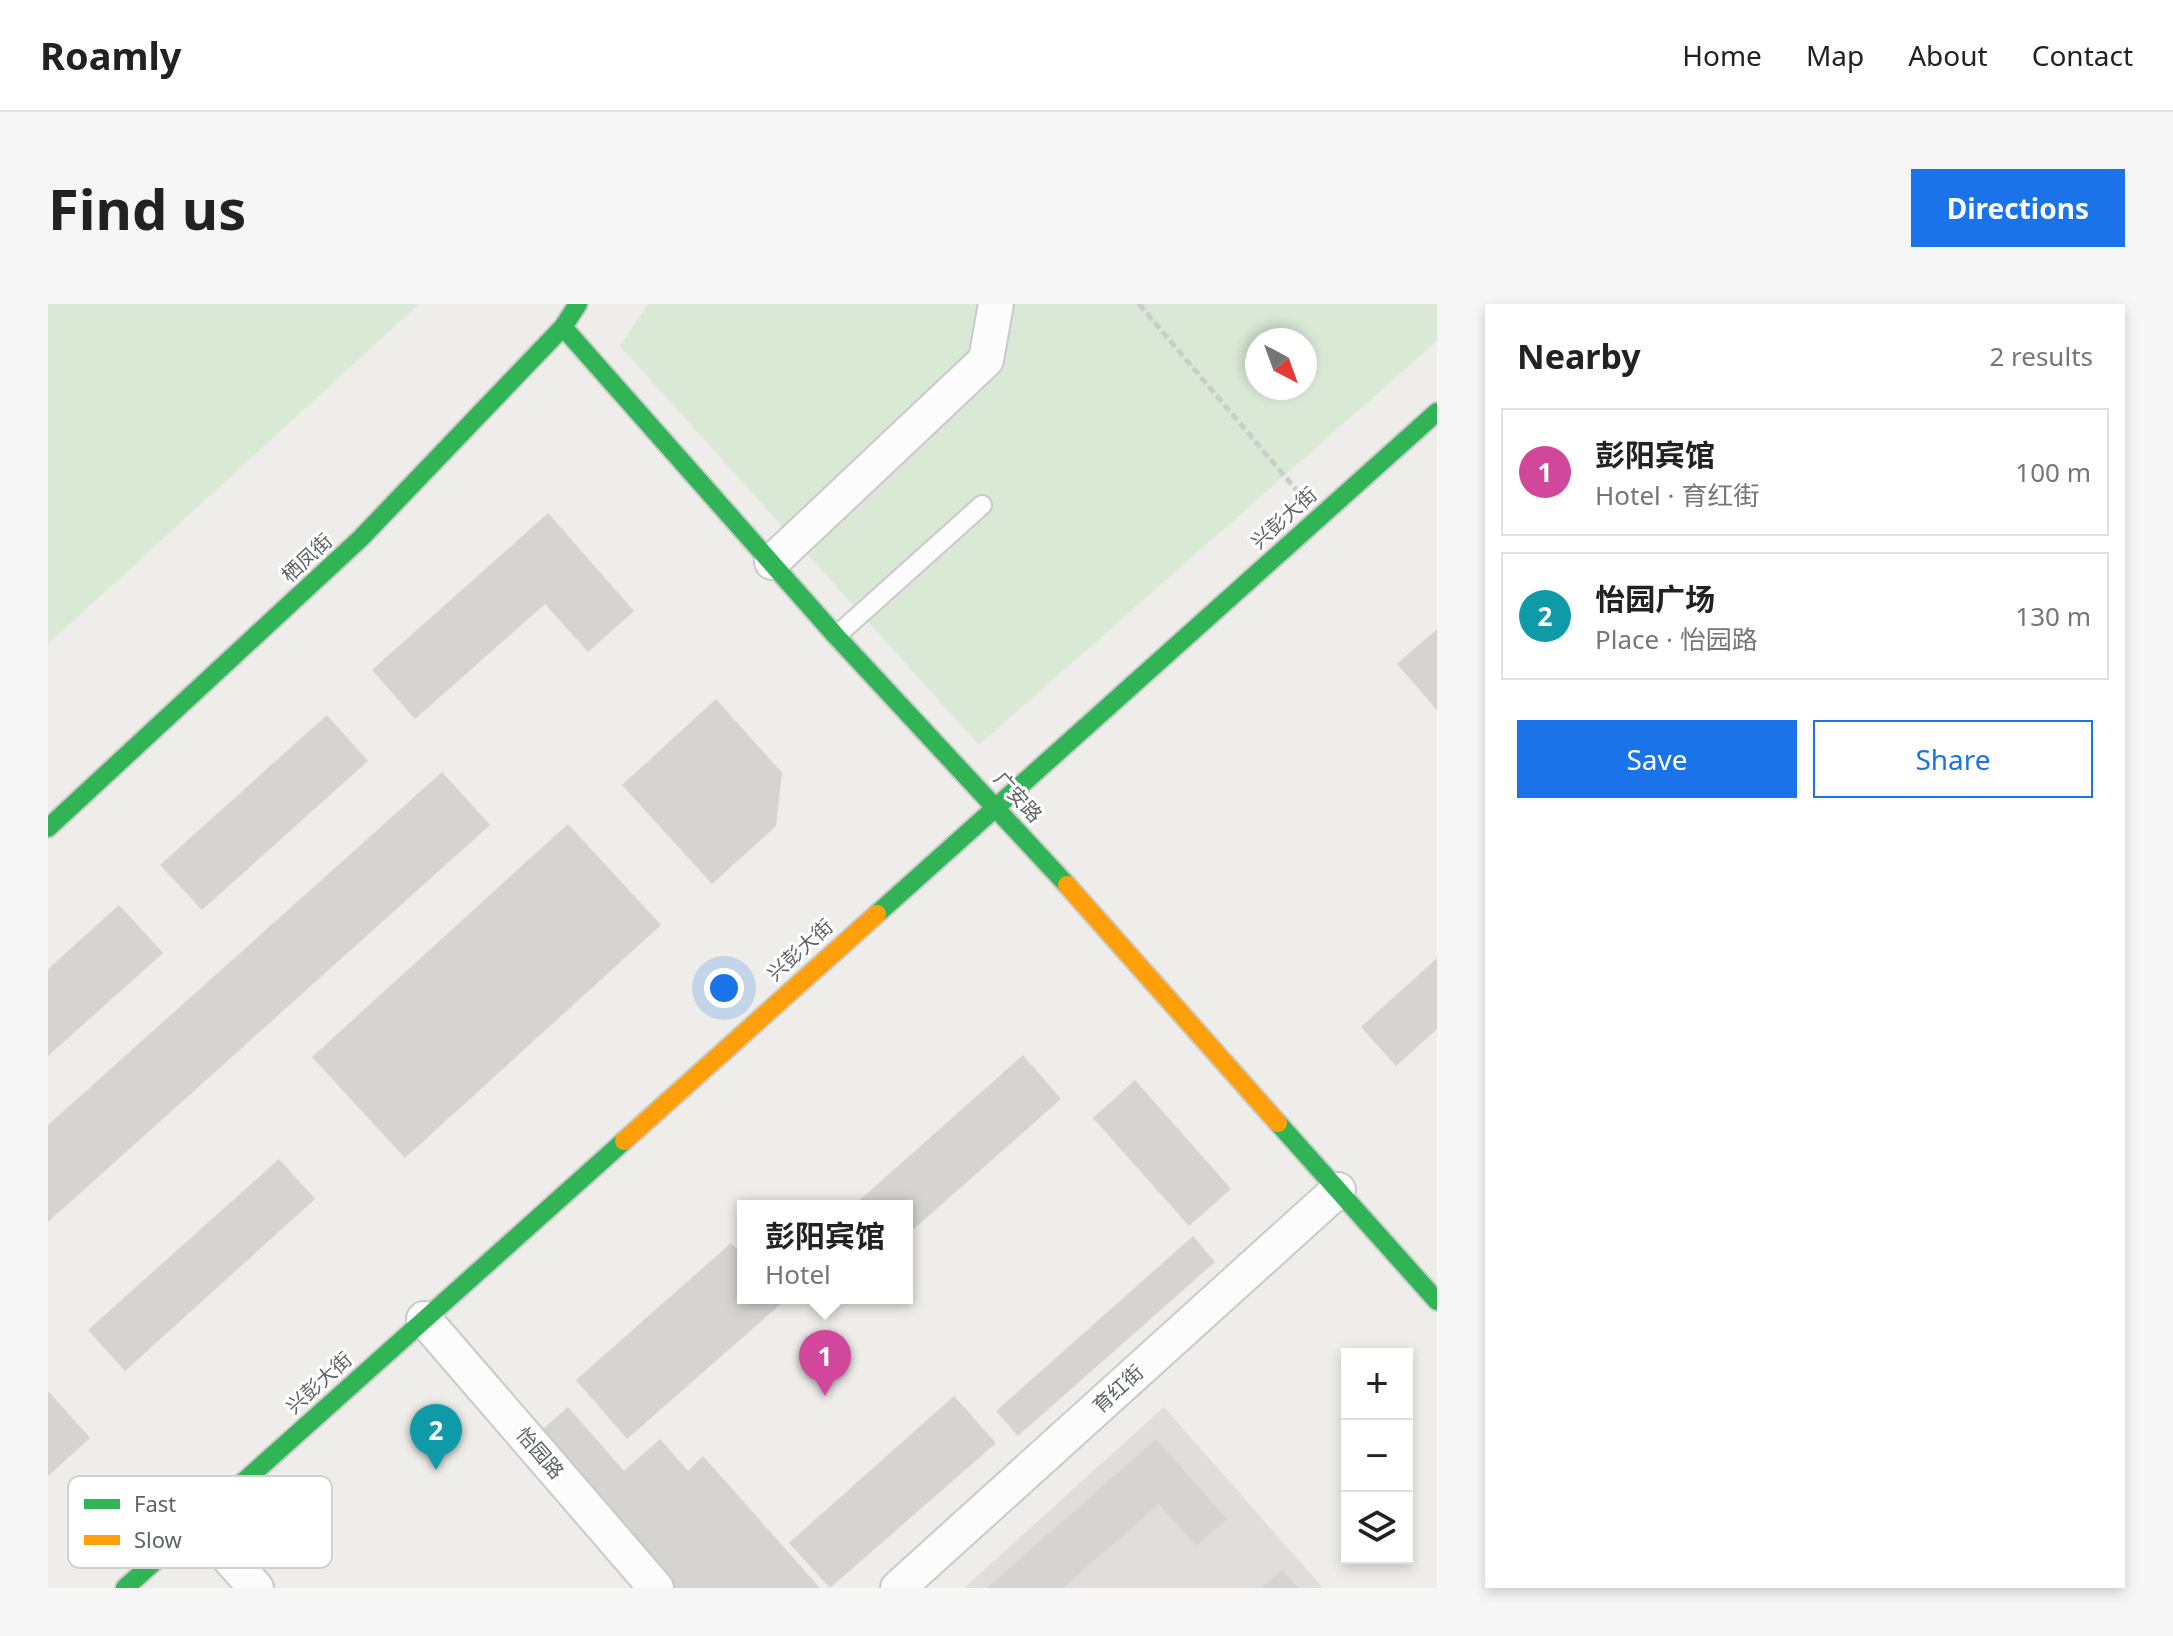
<!DOCTYPE html>
<meta charset="utf-8">
<style>
:root{--surface:#fff;--page:#f6f6f6;--text:#222;--muted:#767676;--line:#e0e0e0;--accent:#1a73e8}
body{margin:0;font-family:"Noto Sans","Noto Sans SC",sans-serif;background:var(--page);color:var(--text)}
.controls{position:absolute;right:24px;bottom:24px;display:grid;overflow:hidden;border-radius:0px;box-shadow:0 4px 12px #0003}
.controls button{width:72px;height:72px;display:grid;place-items:center;padding:0;border:0;border-bottom:2px solid var(--line);background:var(--surface);color:var(--text);font:40px sans-serif}
.compass{position:absolute;left:1197px;top:24px;width:72px;height:72px;border-radius:50%;background:var(--surface);box-shadow:0 4px 12px #0003;rotate:139deg}
.you{position:absolute;left:676px;top:684px;width:28px;height:28px;margin:-20px;border:6px solid #fff;border-radius:50%;background:#1a73e8;box-shadow:0 0 0 12px #1a73e833}
.badge{display:grid;place-items:center;width:52px;height:52px;border-radius:50%;background:var(--accent);color:#fff;font-size:26px;font-weight:700}
.pin{position:absolute;translate:-50% -66px;filter:drop-shadow(0 2px 4px #0008)}
.pin::after{content:'';position:absolute;top:42px;width:28px;height:24px;background:inherit;clip-path:polygon(0 0,100% 0,50% 100%)}
.popup{position:absolute;left:689px;top:896px;width:176px;height:104px;box-sizing:border-box;display:grid;place-content:center;border-radius:0px;background:var(--surface);filter:drop-shadow(0 2px 6px #0005);font-size:26px;white-space:nowrap;color:var(--muted)}
.popup b{font-size:30px;color:var(--text)}
.popup::after{content:'';position:absolute;left:50%;top:100%;margin-left:-16px;border:16px solid transparent;border-top-color:var(--surface)}
.list{margin:0;padding:0;list-style:none}
h2{display:flex;justify-content:space-between;align-items:center;height:104px;margin:0;padding:0 32px;font-size:34px}
h2 small{font-size:26px;font-weight:400;color:var(--muted)}
.list li{display:grid;grid-template-columns:52px 1fr auto;gap:24px;align-items:center;box-sizing:border-box;height:128px;margin:0 16px 16px;padding:0 16px;border:2px solid var(--line);border-radius:0px}
.list b{display:block;font-size:30px;white-space:nowrap}
.list p{margin:0;font-size:26px;white-space:nowrap;color:var(--muted)}
.list em{font-size:26px;font-style:normal;color:var(--muted)}
.actions{display:flex;gap:16px;padding:24px 32px}
.actions a{flex:1;padding:18px 0;border:2px solid var(--accent);border-radius:0px;text-align:center;font-size:28px;color:var(--accent)}
.actions .main{background:var(--accent);color:#fff}
.icon{flex:none;width:44px;height:44px;fill:none;stroke:currentColor;stroke-width:2;stroke-linecap:round;stroke-linejoin:round}
.map{position:relative;flex:none;width:1389px;height:1284px;overflow:hidden;border-radius:0px}
header{display:flex;align-items:center;gap:48px;box-sizing:border-box;height:112px;padding:0 40px;background:var(--surface);border-bottom:2px solid var(--line)}
header strong{font-size:38px}
nav{display:flex;gap:44px;margin-inline-start:auto;font-size:28px}
.intro{display:flex;align-items:center;justify-content:space-between;box-sizing:border-box;height:192px;padding:0 48px}
h1{margin:0;font-size:56px}
.button{padding:20px 36px;border-radius:0px;background:var(--accent);color:#fff;font-size:28px;font-weight:700}
main{display:flex;gap:48px;padding:0 48px}
aside{flex:1;background:var(--surface);border-radius:0px;box-shadow:0 4px 12px #0003}
.map>svg:first-child{display:block}
</style>
<header>
<strong>Roamly</strong>
<nav><a>Home</a><a>Map</a><a>About</a><a>Contact</a></nav>
</header>
<div class="intro"><h1>Find us</h1><a class="button">Directions</a></div>
<main>
<div class="map">
<svg width="1389" height="1284" viewBox="0 0 1389 1284">
<rect width="100%" height="100%" fill="#eeedea"/>
<path fill="#e0ddda" d="M1116 1103 1275 1284H916Z"/>
<g fill="#d9e9d6" fill-rule="evenodd">
<path d="M0 0H371L0 340Z"/>
<path d="M600 0H1389V37L931 441 572 42ZM1209 36H1257V84H1209Z"/>
</g>
<g fill="#d5d4d3">
<path d="M500 209 586 307 540 348 497 300 367 415 324 366Z"/>
<path d="M1389 325V406L1349 360Z"/>
<path d="M668 395 734 469 728 522 664 580 574 481Z"/>
<path d="M279 411 320 457 154 606 112 561Z"/>
<path d="M394 468 442 521 0 918V821Z"/>
<path d="M520 520 613 621 357 854 264 753Z"/>
<path d="M71 601 115 649 0 752V665Z"/>
<path d="M1389 654V725L1348 762 1313 723Z"/>
<path d="M975 751 1013 795 859 931V902H805Z"/>
<path d="M1087 776 1183 885 1141 922 1045 814Z"/>
<path d="M231 855 267 895 77 1067 40 1026Z"/>
<path d="M1145 932 1167 958 970 1132 948 1107Z"/>
<path d="M683 939 695 952V994H732L735 998 579 1135 528 1076Z"/>
<path d="M0 1087 42 1134 0 1172Z"/>
<path d="M906 1092 948 1139 782 1284 741 1239Z"/>
<path d="M520 1103 576 1167 612 1135 640 1167 655 1152 772 1284H621L487 1132Z"/>
<path d="M1108 1135 1179 1215 1148 1242 1111 1200 1015 1284H939Z"/>
<path d="M1234 1266 1250 1284H1213Z"/>
</g>
<g fill="none" stroke-linecap="round" stroke-linejoin="round">
<defs>
<path id="lane" d="M788 332 934 201"/>
<g id="street">
<path d="M724 258 938 56 948 0"/>
<path d="M376 1015 608 1284"/>
<path d="M149 1218 208 1284"/>
<path d="M850 1284 1290 886"/>
</g>
<g id="fast">
<path d="M515 23 788 332 1019 581"/>
<path d="M0 524 313 234 515 23 530 0"/>
<path d="M829 610 1389 108"/>
<path d="M1230 819 1389 997"/>
<path d="M77 1284 576 837"/>
</g>
<g id="slow">
<path d="M1019 581 1230 819"/>
<path d="M576 837 829 610"/>
</g>
</defs>
<use href="#lane" stroke="#c9c9c9" stroke-width="22"/>
<use href="#street" stroke="#c9c9c9" stroke-width="38"/>
<use href="#fast" stroke="#cbcbcb" stroke-width="22"/>
<use href="#slow" stroke="#cbcbcb" stroke-width="22"/>
<path stroke="#cacecb" stroke-width="5" stroke-dasharray="8 4" stroke-linecap="butt" d="M1091 0 1251 189"/>
<use href="#lane" stroke="#fcfcfc" stroke-width="18"/>
<use href="#street" stroke="#fcfcfc" stroke-width="34"/>
<use href="#fast" stroke="#30b455" stroke-width="18"/>
<use href="#slow" stroke="#ff9f0a" stroke-width="18"/>
</g>
<g text-anchor="middle" stroke-width="6" stroke-linejoin="round" paint-order="stroke">
<g font-size="20" fill="#5f6367" stroke="#fff">
<text transform="translate(1236 214) rotate(-42)" y="7">兴彭大街</text>
<text transform="translate(259 254) rotate(-43)" y="7">栖凤街</text>
<text transform="translate(970 493) rotate(48)" y="7">广安路</text>
<text transform="translate(752 646) rotate(-42)" y="7">兴彭大街</text>
<text transform="translate(271 1079) rotate(-42)" y="7">兴彭大街</text>
<text transform="translate(1070 1085) rotate(-42)" y="7">育红街</text>
<text transform="translate(492 1149) rotate(49)" y="7">怡园路</text>
</g>
</g>
<rect x="20" y="1172" width="264" height="92" rx="12" fill="#fff" stroke="#cfd0d1" stroke-width="2"/>
<rect x="36" y="1195" width="36" height="10" fill="#30b455"/>
<rect x="36" y="1231" width="36" height="10" fill="#ff9f0a"/>
<g font-size="22" fill="#5f6367">
<text x="86" y="1208">Fast</text>
<text x="86" y="1244">Slow</text>
</g>
</svg>
<div class="controls">
<button>+</button>
<button>−</button>
<button><svg class="icon" aria-label="layers" viewBox="0 0 24 24"><path d="M12 4l9 5-9 5-9-5zM3 14l9 5 9-5"/></svg></button>
</div>
<svg class="compass" viewBox="-18 -18 36 36"><path d="M0-13l5 13h-10z" fill="#e53935"/><path d="M0 13l5-13h-10z" fill="#767676"/></svg>
<div class="you"></div>
<div class="pin badge" style="left:777px;top:1092px;background:#d1479c">1</div>
<div class="popup"><b>彭阳宾馆</b>Hotel</div>
<div class="pin badge" style="left:388px;top:1166px;background:#0f9aa8">2</div>
</div>
<aside>
<h2>Nearby<small>2 results</small></h2>
<ul class="list">
<li><span class="badge" style="background:#d1479c">1</span><div><b>彭阳宾馆</b><p>Hotel · 育红街</p></div><em>100 m</em></li>
<li><span class="badge" style="background:#0f9aa8">2</span><div><b>怡园广场</b><p>Place · 怡园路</p></div><em>130 m</em></li>
</ul>
<div class="actions"><a class="main">Save</a><a>Share</a></div>
</aside>
</main>
